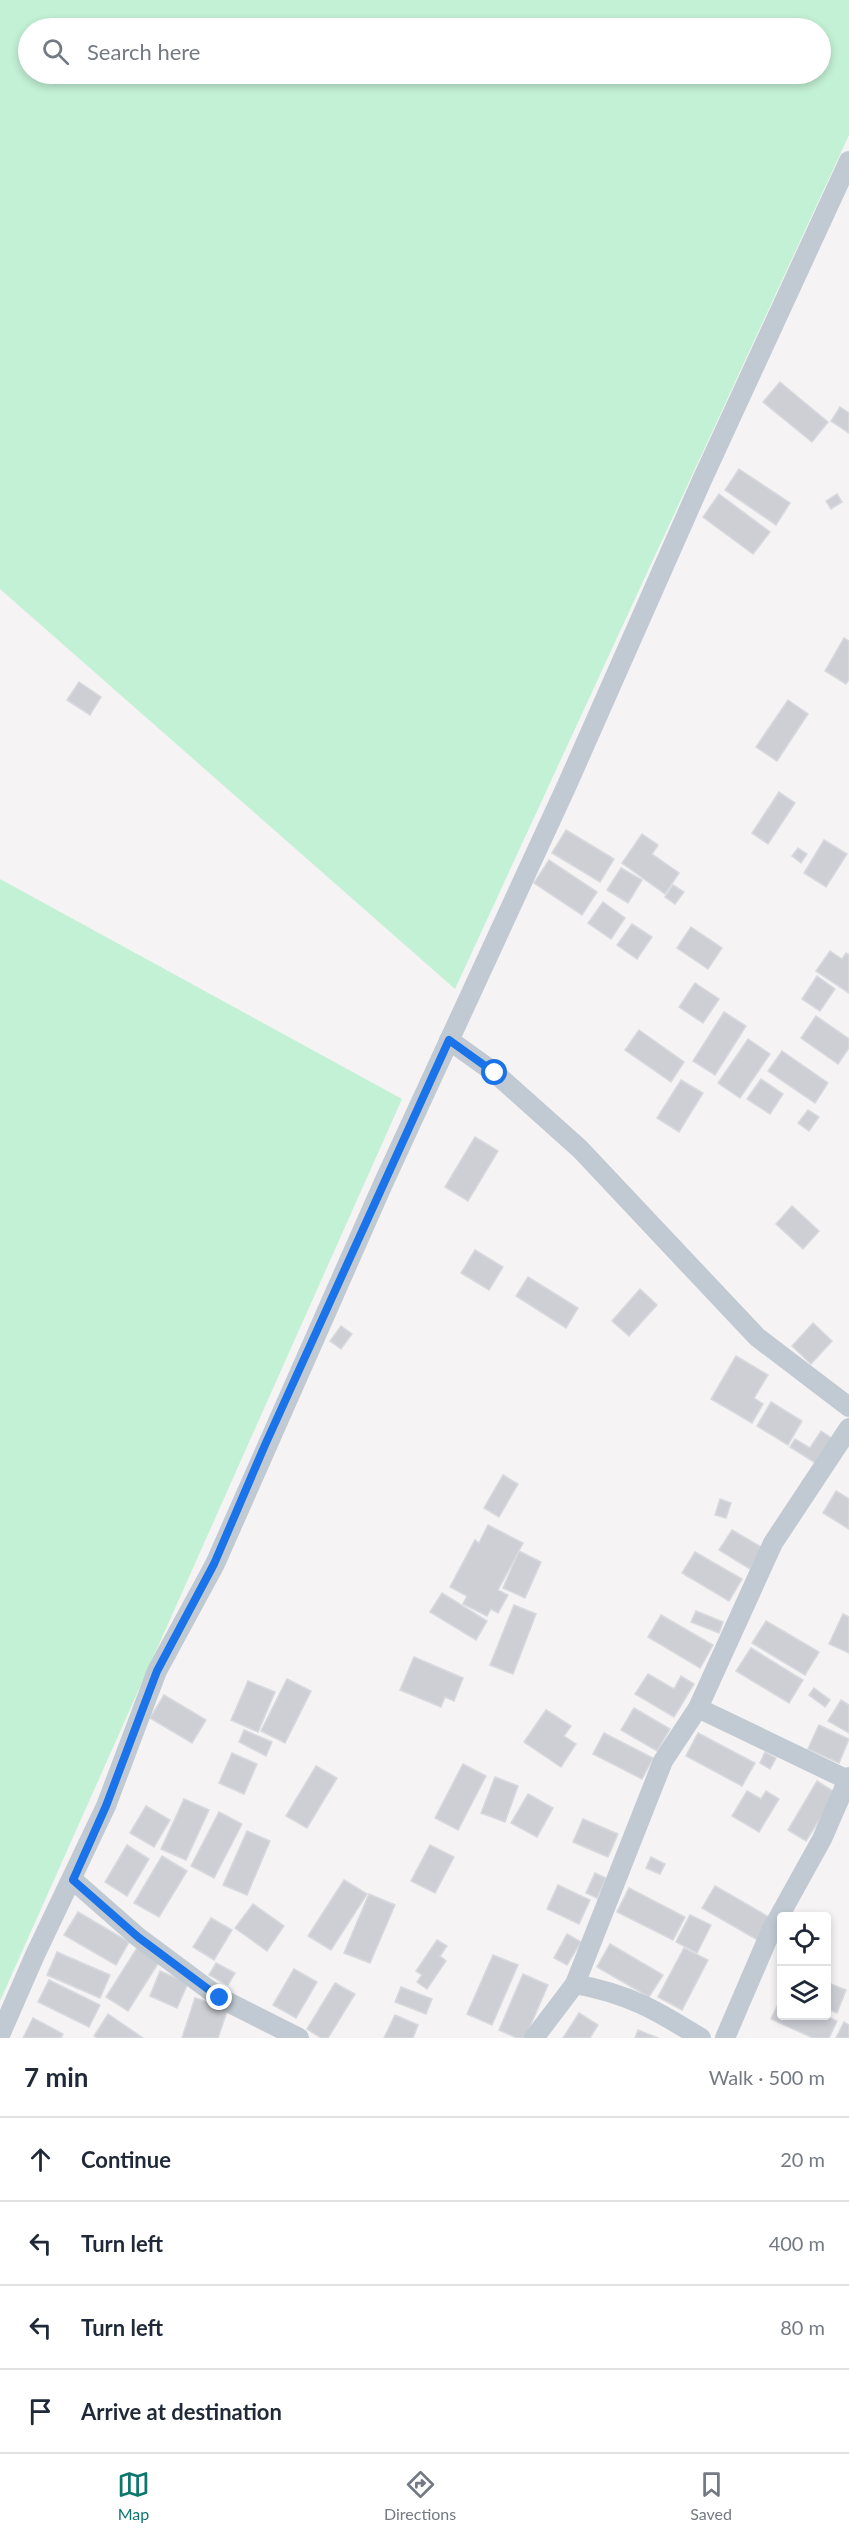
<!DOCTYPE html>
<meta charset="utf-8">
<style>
:root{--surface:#fff;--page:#f6f6f7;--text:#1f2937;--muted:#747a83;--line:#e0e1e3;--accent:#0f766e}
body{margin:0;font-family:Lato,sans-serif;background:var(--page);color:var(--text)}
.controls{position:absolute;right:18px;bottom:18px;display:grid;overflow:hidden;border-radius:6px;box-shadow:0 3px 9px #0003}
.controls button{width:54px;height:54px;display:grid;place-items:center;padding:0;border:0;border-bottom:2px solid var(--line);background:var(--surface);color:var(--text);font:30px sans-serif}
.stop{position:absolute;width:18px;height:18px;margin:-14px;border:4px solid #1a73e8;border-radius:50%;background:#fff}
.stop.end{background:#1a73e8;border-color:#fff;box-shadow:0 2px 6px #0008}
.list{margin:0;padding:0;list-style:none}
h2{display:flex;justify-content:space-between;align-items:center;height:78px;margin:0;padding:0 24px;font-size:26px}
h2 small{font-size:20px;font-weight:400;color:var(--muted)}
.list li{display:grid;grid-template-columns:39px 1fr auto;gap:18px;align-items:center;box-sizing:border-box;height:84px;padding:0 24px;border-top:2px solid var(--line)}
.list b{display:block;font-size:22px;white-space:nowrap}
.list em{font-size:20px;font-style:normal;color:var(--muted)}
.icon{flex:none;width:33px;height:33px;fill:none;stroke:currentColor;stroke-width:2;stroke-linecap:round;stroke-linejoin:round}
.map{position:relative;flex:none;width:849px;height:2038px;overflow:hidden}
.search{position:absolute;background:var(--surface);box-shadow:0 3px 9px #0003;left:18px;right:18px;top:18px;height:66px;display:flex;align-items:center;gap:15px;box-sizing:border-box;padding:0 21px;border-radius:33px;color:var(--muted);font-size:22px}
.sheet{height:414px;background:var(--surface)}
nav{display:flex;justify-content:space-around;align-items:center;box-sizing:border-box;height:84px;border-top:2px solid var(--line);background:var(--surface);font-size:16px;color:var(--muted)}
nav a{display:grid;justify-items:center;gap:3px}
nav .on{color:var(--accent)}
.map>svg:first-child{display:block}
</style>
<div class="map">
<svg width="849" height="2038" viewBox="0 0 849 2038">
<rect width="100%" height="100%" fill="#f5f3f3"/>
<g fill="#c3f1d5" fill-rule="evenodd">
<path d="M0 0H849V135L455 989 0 589ZM28 28H820V74H28Z"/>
<path d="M0 879 402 1099 0 2001Z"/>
</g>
<g fill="#cdcfd5" stroke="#d7d9de" stroke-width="1.5">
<path d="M780 382 828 422 812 442 763 402Z"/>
<path d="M840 407 849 413V433L831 421Z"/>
<path d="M739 469 790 503 776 525 725 490Z"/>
<path d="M719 494 770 532 753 554 703 517Z"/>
<path d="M837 494 842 502 831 509 826 501Z"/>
<path d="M844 638 849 641V679L846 684 825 671Z"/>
<path d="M79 682 101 697 90 715 67 700Z"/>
<path d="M788 700 808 714 777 761 756 747Z"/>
<path d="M779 792 795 803 768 844 752 833Z"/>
<path d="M566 830 614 859 600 882 552 853Z"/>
<path d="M642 834 658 845 652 854 679 873 665 894 622 863Z"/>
<path d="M824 840 847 854 826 887 804 873Z"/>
<path d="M798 848 807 854 801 863 792 856Z"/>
<path d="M549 860 597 892 582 915 534 883Z"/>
<path d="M621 868 642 880 628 903 607 890Z"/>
<path d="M673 885 684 892 675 904 665 897Z"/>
<path d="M603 902 625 918 611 939 588 923Z"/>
<path d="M632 924 652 937 637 959 617 945Z"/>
<path d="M691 927 722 948 708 969 677 948Z"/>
<path d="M830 951 842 959 846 953 849 955V993L816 971Z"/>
<path d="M817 976 835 989 820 1011 802 999Z"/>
<path d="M695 983 719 999 703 1023 679 1007Z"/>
<path d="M724 1012 746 1026 715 1075 693 1061Z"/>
<path d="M816 1016 849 1039V1048L838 1064 801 1038Z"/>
<path d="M639 1030 684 1062 671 1082 625 1050Z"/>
<path d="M748 1039 770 1054 740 1098 718 1083Z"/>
<path d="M782 1051 828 1083 815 1103 768 1071Z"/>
<path d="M761 1079 783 1094 770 1114 747 1099Z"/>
<path d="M681 1080 703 1093 679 1132 657 1118Z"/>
<path d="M808 1110 819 1117 809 1131 798 1123Z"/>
<path d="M475 1137 498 1151 468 1201 445 1187Z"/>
<path d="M792 1206 819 1231 803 1249 776 1224Z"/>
<path d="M475 1250 503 1267 489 1290 461 1273Z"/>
<path d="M528 1277 578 1308 566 1328 516 1296Z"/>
<path d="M640 1289 657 1305 629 1336 612 1321Z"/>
<path d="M813 1323 832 1341 811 1364 792 1346Z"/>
<path d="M341 1326 352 1334 341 1349 330 1341Z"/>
<path d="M736 1356 768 1375 754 1398 763 1404 752 1423 711 1399Z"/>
<path d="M771 1402 802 1421 788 1445 757 1426Z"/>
<path d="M821 1431 833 1439 817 1464 790 1447 795 1439 810 1448Z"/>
<path d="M503 1475 518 1484 499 1517 484 1508Z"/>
<path d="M836 1491 849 1499V1529L823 1513Z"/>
<path d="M720 1499 731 1503 726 1518 715 1515Z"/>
<path d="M488 1525 523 1543 498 1590 508 1595 498 1613 491 1609 487 1616 463 1604 467 1596 450 1587 475 1540 479 1543Z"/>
<path d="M732 1530 763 1548 750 1569 719 1550Z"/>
<path d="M519 1551 541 1562 525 1598 503 1588Z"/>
<path d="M695 1552 742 1579 729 1601 682 1573Z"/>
<path d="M442 1593 487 1621 476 1640 430 1612Z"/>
<path d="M514 1605 536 1614 513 1674 490 1665Z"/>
<path d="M696 1611 723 1622 719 1633 691 1622Z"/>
<path d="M843 1614 849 1617V1653L829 1644Z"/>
<path d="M661 1615 713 1645 700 1668 648 1637Z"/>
<path d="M766 1621 819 1652 805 1675 752 1643Z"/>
<path d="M751 1648 803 1680 789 1703 736 1671Z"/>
<path d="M414 1657 463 1678 454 1701 445 1697 441 1707 400 1690Z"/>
<path d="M648 1674 674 1689 681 1676 694 1684 674 1717 635 1694Z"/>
<path d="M287 1679 311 1691 285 1743 261 1731Z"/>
<path d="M248 1681 275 1692 258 1732 231 1720Z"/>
<path d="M814 1688 830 1700 825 1707 809 1695Z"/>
<path d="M164 1695 206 1720 192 1743 150 1718Z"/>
<path d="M841 1700 849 1705V1733L828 1721Z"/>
<path d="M634 1708 670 1729 657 1751 621 1730Z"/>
<path d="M546 1710 571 1726 564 1736 576 1744 561 1767 524 1742Z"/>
<path d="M819 1725 849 1739 839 1763 808 1749Z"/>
<path d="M244 1730 272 1742 266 1756 239 1742Z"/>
<path d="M604 1733 653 1758 642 1779 593 1754Z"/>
<path d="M698 1733 755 1763 742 1786 686 1756Z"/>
<path d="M765 1752 776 1758 770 1769 760 1763Z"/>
<path d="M232 1753 257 1764 244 1794 219 1783Z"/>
<path d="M463 1764 486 1776 458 1830 435 1818Z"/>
<path d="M316 1766 337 1778 307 1828 286 1816Z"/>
<path d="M495 1777 518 1786 505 1822 481 1813Z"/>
<path d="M817 1781 836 1793 806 1841 788 1830Z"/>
<path d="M747 1791 761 1799 766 1791 779 1799 759 1832 732 1816Z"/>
<path d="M528 1794 553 1808 537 1837 511 1823Z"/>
<path d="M184 1799 209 1810 186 1860 161 1849Z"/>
<path d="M146 1806 170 1820 154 1847 130 1833Z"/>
<path d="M219 1812 242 1824 214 1878 191 1866Z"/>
<path d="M583 1819 618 1834 608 1857 573 1842Z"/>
<path d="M247 1831 270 1841 247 1895 223 1885Z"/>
<path d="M127 1845 149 1859 127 1896 105 1882Z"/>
<path d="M430 1845 454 1857 435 1893 411 1881Z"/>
<path d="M162 1856 187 1871 159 1917 134 1903Z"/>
<path d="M651 1857 665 1864 660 1874 646 1868Z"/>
<path d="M595 1873 606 1878 597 1898 586 1893Z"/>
<path d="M344 1880 367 1894 331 1950 308 1936Z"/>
<path d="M558 1885 590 1900 579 1924 547 1909Z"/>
<path d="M715 1886 774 1920 761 1942 702 1908Z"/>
<path d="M629 1888 685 1917 673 1940 617 1912Z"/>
<path d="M369 1894 395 1905 370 1963 344 1953Z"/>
<path d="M253 1904 284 1926 267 1951 235 1928Z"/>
<path d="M78 1912 129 1942 116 1965 64 1935Z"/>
<path d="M690 1915 711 1925 697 1953 676 1942Z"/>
<path d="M211 1918 232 1930 214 1960 193 1947Z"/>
<path d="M567 1934 581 1942 567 1965 554 1958Z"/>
<path d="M437 1940 447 1946 440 1956 446 1961 427 1989 417 1982 422 1975 416 1971Z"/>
<path d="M610 1944 663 1975 649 1997 597 1967Z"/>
<path d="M137 1948 159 1962 128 2011 106 1997Z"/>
<path d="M684 1948 708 1960 682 2010 658 1997Z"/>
<path d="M57 1952 110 1975 100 1998 47 1975Z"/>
<path d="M493 1955 518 1965 492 2025 467 2014Z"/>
<path d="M216 1963 235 1973 228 1985 209 1975Z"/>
<path d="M294 1969 317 1982 296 2018 273 2005Z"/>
<path d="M160 1971 188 1983 177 2008 150 1996Z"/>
<path d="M523 1974 548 1985 525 2038H517L499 2030Z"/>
<path d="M49 1980 100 2005 89 2027 38 2002Z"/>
<path d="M826 1982 846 1990 837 2013 826 2008Z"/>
<path d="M335 1983 355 1994 328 2038H321L307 2029Z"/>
<path d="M401 1987 432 1999 426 2014 395 2002Z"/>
<path d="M782 1996V2016H826L837 2021 829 2038H813L771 2019Z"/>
<path d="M195 1998 228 2008 218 2038H182Z"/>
<path d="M579 2013 598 2025 590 2038H563Z"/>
<path d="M108 2014 143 2038H97L94 2036Z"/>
<path d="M395 2015 418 2025 413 2038H384Z"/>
<path d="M33 2018 63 2034 61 2038H23Z"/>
<path d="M844 2022 849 2025V2038H836Z"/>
<path d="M638 2030 658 2038H635Z"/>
</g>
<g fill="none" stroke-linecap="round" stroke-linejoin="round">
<g stroke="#c1cad2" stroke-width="20">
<path d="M449 1040 495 1073 580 1149 757 1337 849 1407"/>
<path d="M698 1708 848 1780"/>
<path d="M73 1880 138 1937 220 1998 299 2038"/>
<path d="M575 1984C629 1994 656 2010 701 2038"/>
<path d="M0 2035 35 1955 106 1806 157 1671 215 1564 383 1184 567 785 702 480 849 161"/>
<path d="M534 2038 575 1984 663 1761 698 1708 773 1543 849 1428"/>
<path d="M725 2038 771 1931 822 1839 849 1777"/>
</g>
</g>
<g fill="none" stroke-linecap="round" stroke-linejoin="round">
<path stroke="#1a73e8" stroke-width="8" d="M220 1998 138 1937 73 1880 106 1806 157 1671 214 1564 265 1445 449 1040 495 1073"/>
</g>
</svg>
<div class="controls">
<button><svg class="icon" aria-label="locate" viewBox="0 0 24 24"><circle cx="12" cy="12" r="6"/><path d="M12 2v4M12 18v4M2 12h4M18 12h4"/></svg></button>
<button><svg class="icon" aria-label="layers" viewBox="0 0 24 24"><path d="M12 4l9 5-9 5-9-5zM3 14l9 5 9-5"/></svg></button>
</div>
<div class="stop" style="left:495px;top:1073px"></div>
<div class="stop end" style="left:220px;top:1998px"></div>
<div class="search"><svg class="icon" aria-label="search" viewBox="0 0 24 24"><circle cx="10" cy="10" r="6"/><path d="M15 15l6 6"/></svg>Search here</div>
</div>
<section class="sheet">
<h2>7 min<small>Walk · 500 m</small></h2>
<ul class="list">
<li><svg class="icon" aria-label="ahead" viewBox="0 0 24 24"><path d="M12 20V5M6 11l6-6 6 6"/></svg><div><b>Continue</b></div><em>20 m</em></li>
<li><svg class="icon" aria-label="left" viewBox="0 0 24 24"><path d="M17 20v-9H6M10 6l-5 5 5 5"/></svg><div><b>Turn left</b></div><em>400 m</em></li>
<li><svg class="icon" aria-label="left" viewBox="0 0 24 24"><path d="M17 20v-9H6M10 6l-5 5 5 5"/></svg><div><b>Turn left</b></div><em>80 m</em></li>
<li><svg class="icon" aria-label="arrive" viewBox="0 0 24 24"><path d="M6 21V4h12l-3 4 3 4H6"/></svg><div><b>Arrive at destination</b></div></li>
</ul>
</section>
<nav>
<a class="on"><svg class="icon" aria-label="map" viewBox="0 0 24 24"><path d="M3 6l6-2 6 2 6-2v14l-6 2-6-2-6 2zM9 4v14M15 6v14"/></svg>Map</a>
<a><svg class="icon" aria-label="directions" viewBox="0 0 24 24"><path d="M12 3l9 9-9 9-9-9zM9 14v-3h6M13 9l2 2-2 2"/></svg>Directions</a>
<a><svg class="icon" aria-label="saved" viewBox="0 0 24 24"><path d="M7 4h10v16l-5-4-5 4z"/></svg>Saved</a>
</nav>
